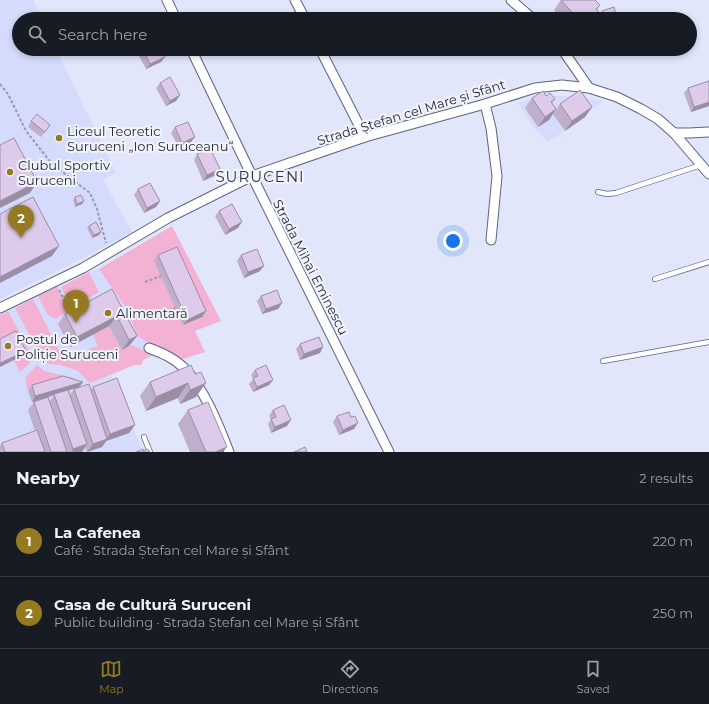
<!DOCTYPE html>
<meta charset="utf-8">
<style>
:root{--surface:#171b24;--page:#242831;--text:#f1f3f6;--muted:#9ea1a6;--line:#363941;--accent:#957a21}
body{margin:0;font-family:Montserrat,sans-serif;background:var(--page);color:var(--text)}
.you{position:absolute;left:453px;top:241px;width:14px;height:14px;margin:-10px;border:3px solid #fff;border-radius:50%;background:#1a73e8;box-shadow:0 0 0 6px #1a73e833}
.badge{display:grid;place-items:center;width:26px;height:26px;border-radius:50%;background:var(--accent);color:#fff;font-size:13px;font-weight:700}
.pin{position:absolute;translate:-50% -33px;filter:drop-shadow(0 1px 2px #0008)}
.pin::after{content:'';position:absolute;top:21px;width:14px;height:12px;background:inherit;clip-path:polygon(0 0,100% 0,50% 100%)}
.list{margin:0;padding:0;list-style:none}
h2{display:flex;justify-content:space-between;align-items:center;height:52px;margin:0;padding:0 16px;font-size:17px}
h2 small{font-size:13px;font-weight:400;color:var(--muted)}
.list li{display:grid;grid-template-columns:26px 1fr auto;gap:12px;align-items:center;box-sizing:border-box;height:72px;padding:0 16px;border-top:1px solid var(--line)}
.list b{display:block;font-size:15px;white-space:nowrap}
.list p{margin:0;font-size:13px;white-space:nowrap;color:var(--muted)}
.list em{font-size:13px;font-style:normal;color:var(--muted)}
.icon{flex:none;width:22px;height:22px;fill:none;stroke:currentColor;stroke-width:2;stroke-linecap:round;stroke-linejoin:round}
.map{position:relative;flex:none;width:709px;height:452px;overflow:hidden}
.search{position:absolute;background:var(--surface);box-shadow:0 2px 6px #0003;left:12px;right:12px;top:12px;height:44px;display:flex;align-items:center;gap:10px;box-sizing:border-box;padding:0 14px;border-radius:22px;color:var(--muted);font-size:15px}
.sheet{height:196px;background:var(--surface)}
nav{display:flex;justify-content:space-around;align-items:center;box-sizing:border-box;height:56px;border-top:1px solid var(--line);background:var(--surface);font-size:11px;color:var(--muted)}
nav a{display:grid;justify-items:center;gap:2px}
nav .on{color:var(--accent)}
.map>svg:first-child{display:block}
</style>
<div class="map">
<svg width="709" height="452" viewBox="0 0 709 452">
<rect width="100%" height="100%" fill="#e1e6fb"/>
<g fill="#d4dbfc">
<path d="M0 0H33L42 19H19V49H56L116 173 103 180 132 232 85 257 0 299Z"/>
<path d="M544 96H574L603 102 583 115 585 117 548 142 533 127 518 103Z"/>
<path d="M99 269 128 311 137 336 152 345 153 355 143 360 141 365H134L111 375 143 452H0V315L57 287H61L89 272Z"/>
</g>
<g fill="#f3b1d4">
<path d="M172 226 221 321 195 331 205 352 183 359 152 345 137 336 128 311 99 269Z"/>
<path d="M89 272 99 292 72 307 61 287Z"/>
<path d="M57 287 69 312 55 319 48 315 38 296Z"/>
<path d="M33 299 61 354 73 356 98 346 93 335 109 326 122 350 132 345 153 355 143 360 141 365H134L90 383 78 371 61 365 49 364 42 359 15 308Z"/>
<path d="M8 311 32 355 29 364 20 372 14 360 22 356 0 342V315Z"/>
<path d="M37 365 44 371 74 378 82 386 79 387 59 381 28 391 25 378Z"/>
</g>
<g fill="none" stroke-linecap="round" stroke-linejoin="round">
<defs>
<g id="service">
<path d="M598 192 607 194 616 193 701 165"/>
<path d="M655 279 709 262"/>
<path d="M603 361 709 342"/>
<path d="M144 437 150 452"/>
</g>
<g id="minor">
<path d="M167 0 176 19"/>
<path d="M295 0 305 19"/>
<path d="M511 0 533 19"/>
<path d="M191 49 252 176 389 452"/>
<path d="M320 49 365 137"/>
<path d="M562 49 589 88"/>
<path d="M485 104 491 128 497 176 491 240"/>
<path d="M674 133H689L709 132"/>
<path d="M0 308 83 268 168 218 252 176 365 137 485 104 535 88 562 85 589 88 617 97 641 109 658 119 674 133 709 174"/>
<path d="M149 348C162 353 174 358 184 368 204 388 219 426 229 452"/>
</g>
</defs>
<use href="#service" stroke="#5d6381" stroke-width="6"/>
<use href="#minor" stroke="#5d6381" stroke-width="11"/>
<g stroke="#969aac" stroke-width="2" stroke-dasharray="3 2" stroke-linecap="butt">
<path d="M0 84 8 94 26 131 52 164 90 193 97 209 106 243"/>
<path d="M145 282 161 276"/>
<path d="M59 290 71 312"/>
<path d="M160 315 175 308"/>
</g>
<use href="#service" stroke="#fff" stroke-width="4.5"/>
<use href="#minor" stroke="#fff" stroke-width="9"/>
</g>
<g fill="#bfafca">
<path d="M561 0H595L600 5 597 10 600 14 602 11 613 19H599V18L598 19H562L554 10Z"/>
<path d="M141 49H161L165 57 161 62 146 69 138 54Z"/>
<path d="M160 83 180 95 176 101 166 106 156 88Z"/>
<path d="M688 88 709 106 691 112 684 93Z"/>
<path d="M546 96 555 99 552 103 556 109 549 120 538 127 525 108 532 98Z"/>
<path d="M560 104 592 107 585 117 565 131 553 114Z"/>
<path d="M31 121 50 125 41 137 28 127Z"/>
<path d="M175 127 191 142 179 148 171 133Z"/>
<path d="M197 154 220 169 216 175 203 181 194 160Z"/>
<path d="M138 189 160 201 156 207 144 213 134 195Z"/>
<path d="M75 197 84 201 82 204 75 207 73 200Z"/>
<path d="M219 211 238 228 225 235 215 216Z"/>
<path d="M89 226 101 232 99 235 92 238 87 228Z"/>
<path d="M158 255 206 311 202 317 183 325 154 261Z"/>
<path d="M241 255 260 271 244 278 237 261Z"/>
<path d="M112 289 137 336 129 346 122 350 109 326 70 347 58 324 65 314Z"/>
<path d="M261 296 282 303 278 309 262 314 257 301Z"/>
<path d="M300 344 323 347 320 353 300 360 296 349Z"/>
<path d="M191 365 196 397 180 404 178 398 146 411 140 396 150 382Z"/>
<path d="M255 370 273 380 269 385 253 392 249 384 253 379 251 375Z"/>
<path d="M83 382 79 387 69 390 70 395 74 389 91 390 93 387 135 425 129 433 106 441 102 447 87 452 85 447 82 452H0V446L2 443 35 431 28 410 34 402 50 401 54 395 32 402 28 391 32 385Z"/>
<path d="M188 410 223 452H190L178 424Z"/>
<path d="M273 410 287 426 271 433 268 424 271 419 269 416Z"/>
<path d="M337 416 354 429 339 435 333 422Z"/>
</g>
<g fill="#9b8ea4">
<path d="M616 14 613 19H605Z"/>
<path d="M165 57 161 62 146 69 150 64Z"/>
<path d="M180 95 176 101 166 106 170 101Z"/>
<path d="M709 102V106L691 112 694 107Z"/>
<path d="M592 107 585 117 565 131 572 121Z"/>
<path d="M556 109 549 120 538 127 545 117Z"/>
<path d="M195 137 191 142 179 148 182 143Z"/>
<path d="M220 169 216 175 203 181 207 175Z"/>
<path d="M37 182 30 193 0 208V201Z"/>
<path d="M84 201 82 204 75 207 77 204Z"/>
<path d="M160 201 156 207 144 213 147 208Z"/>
<path d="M242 222 238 228 225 235 229 229Z"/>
<path d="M101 232 99 235 92 238 94 235Z"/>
<path d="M59 246 52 256 0 283V277Z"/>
<path d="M264 266 260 271 244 278 248 272Z"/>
<path d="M282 303 278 309 262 314 266 309Z"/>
<path d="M206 311 202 317 183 325 187 320Z"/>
<path d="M117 316 109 326 70 347 77 337Z"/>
<path d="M137 336 129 346 122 350 129 340Z"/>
<path d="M323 347 320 353 300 360 304 354Z"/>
<path d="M26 351 22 356 0 367V363Z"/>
<path d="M273 380 269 385 253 392 257 387Z"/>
<path d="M83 382 79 387 32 402 35 396Z"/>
<path d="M188 383 178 398 146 411 156 397Z"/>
<path d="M206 383 196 397 180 404 190 390Z"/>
<path d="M291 420 287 426 271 433 275 427Z"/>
<path d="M358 423 354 429 339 435 343 430Z"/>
<path d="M135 425 129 433 106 441 102 447 87 452 93 444 106 439 110 434Z"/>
<path d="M87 444 82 452H71L73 449Z"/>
<path d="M227 447 223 452H215Z"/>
</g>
<g fill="#decbeb" stroke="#9b8ea4">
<path d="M561 0H595L600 5 596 9 601 15 596 19H578Z"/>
<path d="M614 7 616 14 605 19 602 11Z"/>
<path d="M143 49H161L165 57 150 64Z"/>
<path d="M170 77 180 95 170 101 160 83Z"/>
<path d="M709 81V102L694 107 688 88Z"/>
<path d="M580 90 592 107 572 121 560 104Z"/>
<path d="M543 91 546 96 550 93 555 99 551 102 556 109 545 117 532 98Z"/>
<path d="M37 114 50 125 45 132 31 121Z"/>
<path d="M188 122 195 137 182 143 175 127Z"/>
<path d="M14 138 37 182 0 201V145Z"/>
<path d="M210 148 220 169 207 175 197 154Z"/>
<path d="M150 183 160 201 147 208 138 189Z"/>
<path d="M81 195 84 201 77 204 75 197Z"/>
<path d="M33 197 59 246 0 277V214Z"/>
<path d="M232 204 242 222 229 229 219 211Z"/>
<path d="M96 222 101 232 94 235 89 226Z"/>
<path d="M177 247 206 311 187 320 158 255Z"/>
<path d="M257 249 264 266 248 272 241 255Z"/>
<path d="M112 289 137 336 129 340 117 316 77 337 65 314Z"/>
<path d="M277 290 282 303 266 309 261 296Z"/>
<path d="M16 331 26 351 0 363V339Z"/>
<path d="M319 337 323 347 304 354 300 344Z"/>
<path d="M191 365 195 374 201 372 206 383 190 390 188 383 156 397 150 382Z"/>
<path d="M266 365 273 380 257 387 253 378 258 376 255 370Z"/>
<path d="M63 376 83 382 35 396 32 385Z"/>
<path d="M117 378 135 425 110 434 93 387Z"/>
<path d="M89 384 107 439 93 444 74 389Z"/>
<path d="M68 390 87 444 73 449 54 394Z"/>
<path d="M48 397 67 452H51L34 402Z"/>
<path d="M208 402 227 447 215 452H206L188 410Z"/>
<path d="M284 405 291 420 275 427 271 419 276 417 273 410Z"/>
<path d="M349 412 351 417 355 416 358 423 343 430 337 416Z"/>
<path d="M37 430 45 452H5L2 443Z"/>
<path d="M305 447 307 452H294Z"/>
<path d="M143 449 144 452H136Z"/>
<path d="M148 449 150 452H144L143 451Z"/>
</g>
<g fill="#957a21" stroke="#f2f4fb" stroke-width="1.5">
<circle cx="59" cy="138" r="4"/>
<circle cx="10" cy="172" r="4"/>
<circle cx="108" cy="313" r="4"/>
<circle cx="8" cy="346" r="4"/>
</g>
<g text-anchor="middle" stroke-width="4" stroke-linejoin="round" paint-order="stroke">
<g font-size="13" fill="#1f212e" stroke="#f2f4fb">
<text transform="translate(411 112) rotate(-17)" y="5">Strada Ștefan cel Mare și Sfânt</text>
<text transform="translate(311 267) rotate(63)" y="5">Strada Mihai Eminescu</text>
</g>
<g font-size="13" fill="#1f212e" stroke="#f2f4fb" text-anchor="start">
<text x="67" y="136">Liceul Teoretic<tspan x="67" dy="15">Suruceni „Ion Suruceanu“</tspan></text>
<text x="18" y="170">Clubul Sportiv<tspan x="18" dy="15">Suruceni</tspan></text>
<text x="116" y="318">Alimentară</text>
<text x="16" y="344">Postul de<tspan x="16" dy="15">Poliție Suruceni</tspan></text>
</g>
<g font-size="15" letter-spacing="1" fill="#2d314c" stroke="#f2f4fb">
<text x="260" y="182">SURUCENI</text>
</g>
</g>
</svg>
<div class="you"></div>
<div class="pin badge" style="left:76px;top:323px">1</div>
<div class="pin badge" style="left:21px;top:238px">2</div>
<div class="search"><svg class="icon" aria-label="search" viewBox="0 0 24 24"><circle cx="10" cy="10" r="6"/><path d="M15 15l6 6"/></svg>Search here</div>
</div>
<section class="sheet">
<h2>Nearby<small>2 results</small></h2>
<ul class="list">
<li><span class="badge">1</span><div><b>La Cafenea</b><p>Café · Strada Ștefan cel Mare și Sfânt</p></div><em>220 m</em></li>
<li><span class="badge">2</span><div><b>Casa de Cultură Suruceni</b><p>Public building · Strada Ștefan cel Mare și Sfânt</p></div><em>250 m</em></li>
</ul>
</section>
<nav>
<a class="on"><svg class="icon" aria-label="map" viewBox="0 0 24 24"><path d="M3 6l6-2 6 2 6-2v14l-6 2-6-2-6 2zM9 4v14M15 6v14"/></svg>Map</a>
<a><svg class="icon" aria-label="directions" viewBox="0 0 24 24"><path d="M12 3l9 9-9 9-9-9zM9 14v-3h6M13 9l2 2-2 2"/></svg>Directions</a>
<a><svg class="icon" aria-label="saved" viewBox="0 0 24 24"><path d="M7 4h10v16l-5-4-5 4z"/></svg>Saved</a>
</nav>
